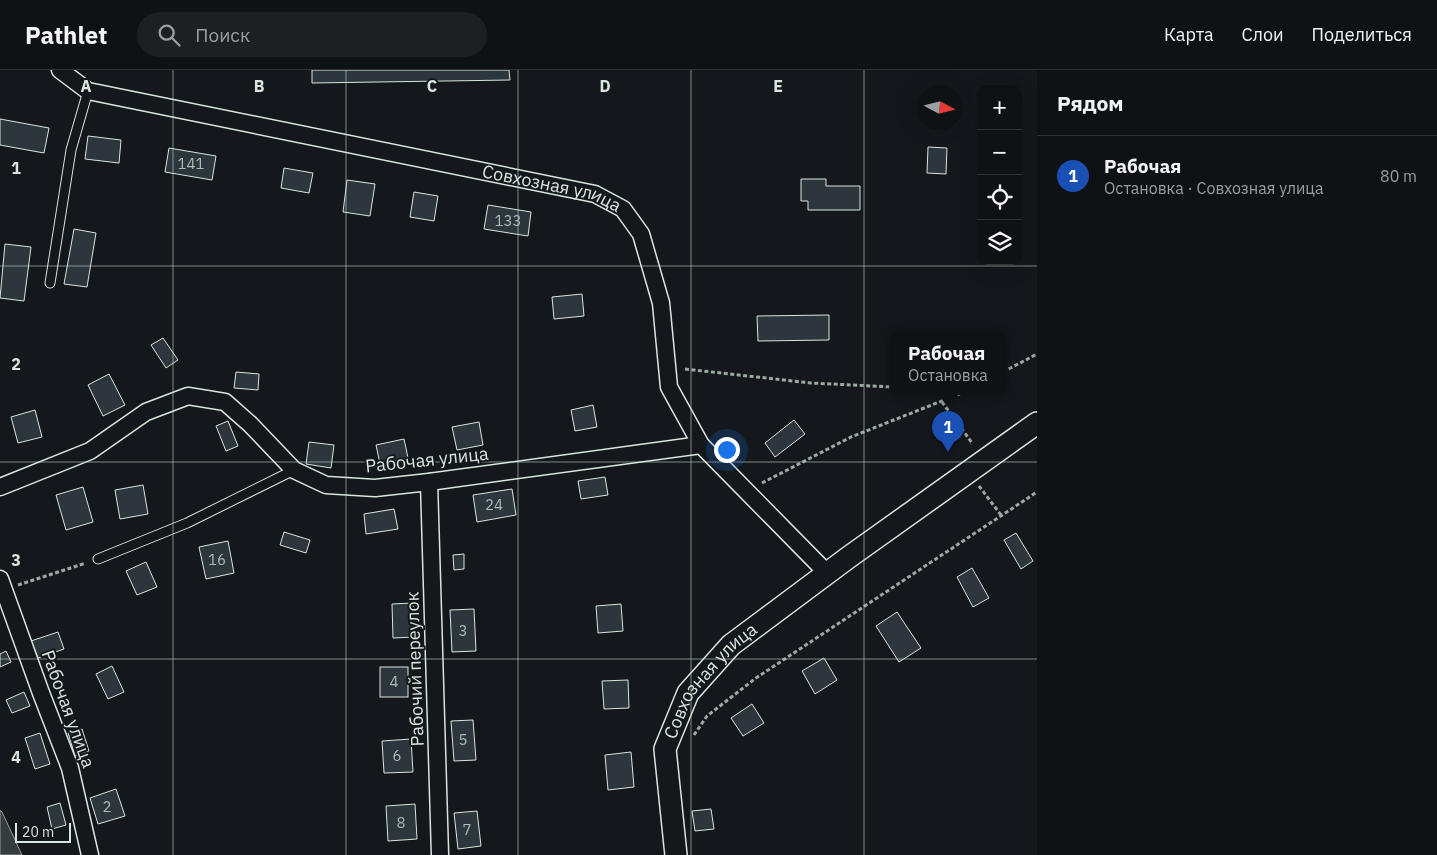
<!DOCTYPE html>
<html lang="ru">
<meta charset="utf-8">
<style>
:root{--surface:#0f1215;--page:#1d2022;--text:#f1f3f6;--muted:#9b9ea0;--line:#2f3234;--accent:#0f766e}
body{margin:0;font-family:"IBM Plex Sans",sans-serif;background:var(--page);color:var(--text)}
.controls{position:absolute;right:15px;top:15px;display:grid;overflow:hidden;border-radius:10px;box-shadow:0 5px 20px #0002}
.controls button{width:45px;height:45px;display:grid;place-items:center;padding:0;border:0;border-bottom:1px solid var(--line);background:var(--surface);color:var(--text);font:25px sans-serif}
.compass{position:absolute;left:917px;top:15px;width:45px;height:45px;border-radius:50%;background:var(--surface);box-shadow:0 5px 20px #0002;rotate:97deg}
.scale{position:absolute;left:15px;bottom:12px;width:56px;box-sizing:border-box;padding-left:5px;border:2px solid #d8e6dc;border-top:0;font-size:14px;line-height:18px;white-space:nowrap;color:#d8e6dc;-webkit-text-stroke:4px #14181c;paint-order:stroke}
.you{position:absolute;left:726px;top:379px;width:18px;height:18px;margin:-12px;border:4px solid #fff;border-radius:50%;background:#1a73e8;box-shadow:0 0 0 8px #1a73e833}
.badge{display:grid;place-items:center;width:32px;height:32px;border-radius:50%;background:var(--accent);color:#fff;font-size:16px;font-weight:700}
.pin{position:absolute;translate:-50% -41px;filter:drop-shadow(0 1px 2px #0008)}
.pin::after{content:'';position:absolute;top:26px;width:18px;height:15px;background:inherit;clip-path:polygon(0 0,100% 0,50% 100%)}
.popup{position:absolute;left:889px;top:260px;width:118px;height:65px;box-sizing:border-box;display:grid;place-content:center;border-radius:10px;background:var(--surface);filter:drop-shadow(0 1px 4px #0005);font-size:16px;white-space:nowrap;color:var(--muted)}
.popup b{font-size:19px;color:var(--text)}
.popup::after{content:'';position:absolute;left:50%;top:100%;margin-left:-10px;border:10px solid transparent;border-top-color:var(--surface)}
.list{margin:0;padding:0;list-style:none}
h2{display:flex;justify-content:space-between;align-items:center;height:65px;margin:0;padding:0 20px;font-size:21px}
h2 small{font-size:16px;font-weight:400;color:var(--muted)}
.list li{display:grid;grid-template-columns:32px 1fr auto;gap:15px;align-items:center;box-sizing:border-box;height:80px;padding:0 20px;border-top:1px solid var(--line)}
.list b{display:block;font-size:19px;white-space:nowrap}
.list p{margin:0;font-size:16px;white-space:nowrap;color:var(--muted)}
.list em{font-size:16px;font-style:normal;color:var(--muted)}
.icon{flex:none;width:28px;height:28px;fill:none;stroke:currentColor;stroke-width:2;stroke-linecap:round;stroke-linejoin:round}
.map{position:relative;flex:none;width:1037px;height:785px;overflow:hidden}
header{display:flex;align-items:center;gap:30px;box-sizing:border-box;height:70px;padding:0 25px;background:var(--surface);border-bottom:1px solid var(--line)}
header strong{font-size:24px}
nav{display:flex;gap:28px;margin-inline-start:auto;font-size:18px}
.search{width:350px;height:45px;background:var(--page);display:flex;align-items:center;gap:12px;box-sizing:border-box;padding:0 18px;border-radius:28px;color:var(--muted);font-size:19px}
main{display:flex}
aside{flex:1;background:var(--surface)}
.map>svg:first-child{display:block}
</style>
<header>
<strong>Pathlet</strong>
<div class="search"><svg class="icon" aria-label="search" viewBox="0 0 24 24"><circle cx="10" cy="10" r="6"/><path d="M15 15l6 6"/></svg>Поиск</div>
<nav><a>Карта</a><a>Слои</a><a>Поделиться</a></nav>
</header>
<main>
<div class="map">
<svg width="1037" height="785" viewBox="0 0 1037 785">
<rect width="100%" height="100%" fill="#14181c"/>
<path fill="#363b3e" stroke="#939e99" d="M0 740 2 742 22 785H0Z"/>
<g fill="#2c363c" stroke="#d8e6dc">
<path d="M312 0H509L510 10 312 13Z"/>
<path d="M0 49 49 58 44 83 0 75Z"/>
<path d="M88 66 121 70 119 93 85 89Z"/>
<path d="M928 77 947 78 946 104 927 103Z"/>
<path d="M169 78 216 86 212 110 165 102Z"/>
<path d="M284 98 313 103 309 123 281 118Z"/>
<path d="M801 109H826V116H860V140H808V131H801Z"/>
<path d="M347 110 375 114 370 146 343 142Z"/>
<path d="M414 122 438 126 434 151 410 147Z"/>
<path d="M488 135 531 142 528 166 484 159Z"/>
<path d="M74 159 96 163 87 217 64 214Z"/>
<path d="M5 174 31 177 24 231 0 228Z"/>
<path d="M582 224 584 246 554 249 552 227Z"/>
<path d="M829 245V270L758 271 757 246Z"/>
<path d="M163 268 178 290 166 298 151 275Z"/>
<path d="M236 302 259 304 258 320 234 318Z"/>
<path d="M109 304 125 335 103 346 88 315Z"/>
<path d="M593 335 597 357 575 361 571 340Z"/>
<path d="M35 340 42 367 18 373 11 347Z"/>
<path d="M794 350 805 364 775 387 765 373Z"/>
<path d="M228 351 238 376 226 381 216 356Z"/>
<path d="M479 352 483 375 457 380 452 357Z"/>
<path d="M404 369 408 388 380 394 376 375Z"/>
<path d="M309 372 334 375 331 398 306 394Z"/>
<path d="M605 407 608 425 581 429 578 411Z"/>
<path d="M143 415 148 444 120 449 115 420Z"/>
<path d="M83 417 93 452 66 460 56 425Z"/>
<path d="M512 419 516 445 477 452 473 425Z"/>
<path d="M394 439 398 459 366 464 364 444Z"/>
<path d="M284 462 310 470 306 483 280 475Z"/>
<path d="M1016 463 1033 491 1021 499 1004 470Z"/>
<path d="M228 471 234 503 206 509 199 477Z"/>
<path d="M464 484V499L454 500 453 485Z"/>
<path d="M146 492 157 517 137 525 126 501Z"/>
<path d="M972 498 989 528 973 537 957 507Z"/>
<path d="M413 533 415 567 393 568 392 534Z"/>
<path d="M621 534 623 561 598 563 596 536Z"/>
<path d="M474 539 476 581 452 582 450 540Z"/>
<path d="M897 542 921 578 899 592 876 556Z"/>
<path d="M58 562 64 579 38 588 31 571Z"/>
<path d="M6 581 11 592 0 597V584Z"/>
<path d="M824 588 837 610 815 624 802 601Z"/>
<path d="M112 596 124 622 108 629 96 604Z"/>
<rect x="380" y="597" width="28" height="30"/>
<path d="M628 610 629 638 604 639 602 611Z"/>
<path d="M24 622 30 636 12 643 6 630Z"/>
<path d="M752 634 764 653 743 666 731 648Z"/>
<path d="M473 650 476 690 454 691 451 651Z"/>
<path d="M82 659 89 681 75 686 68 663Z"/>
<path d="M40 663 50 694 35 699 25 668Z"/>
<path d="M411 669 413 702 384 703 382 671Z"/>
<path d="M631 682 634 717 608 720 605 685Z"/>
<path d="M116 719 125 746 98 754 90 728Z"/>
<path d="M60 733 66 755 52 759 47 737Z"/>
<path d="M415 734 417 769 388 771 386 736Z"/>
<path d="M711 739 714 759 695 761 692 741Z"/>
<path d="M477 741 481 776 458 779 454 743Z"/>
</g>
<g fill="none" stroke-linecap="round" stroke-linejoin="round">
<defs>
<g id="service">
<path d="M50 213 71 80 88 21"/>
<path d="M98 489 187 453 294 400"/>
</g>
<g id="minor">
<path id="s1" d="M60 0 88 21 595 124 623 139 641 164 661 233 669 317 701 375 827 503"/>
<path d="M429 412 440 785"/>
<path d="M0 417 90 381 146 342 188 326 225 332 250 354 294 400 326 415 375 418 429 412 701 375"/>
<path d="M0 509 41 623 70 698 90 785"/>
</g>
<g id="tertiary">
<path id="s2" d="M676 785 665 679 688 623 731 575 849 487 1037 353"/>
</g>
</defs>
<use href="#service" stroke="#d8e6dc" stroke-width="11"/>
<use href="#minor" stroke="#d8e6dc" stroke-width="19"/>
<use href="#tertiary" stroke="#d8e6dc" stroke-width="24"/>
<g stroke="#9da8a2" stroke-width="3" stroke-dasharray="4 2.5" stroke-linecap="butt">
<path d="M685 299 811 313 893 317"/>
<path d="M1003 302 1037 284"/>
<path d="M942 332 972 373 971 374"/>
<path d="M762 413 851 367 967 321"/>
<path d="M979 416 1001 445"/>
<path d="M18 515 86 493"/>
<path d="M694 665 707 646 756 608 1037 422"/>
</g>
<use href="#service" stroke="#14181c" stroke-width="9"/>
<use href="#minor" stroke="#14181c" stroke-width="16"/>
<use href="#tertiary" stroke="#14181c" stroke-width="21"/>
</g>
<path fill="none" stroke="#d8e6dc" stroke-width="1" stroke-opacity="0.55" d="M173 0V785M346 0V785M518 0V785M691 0V785M864 0V785M0 196H1037M0 392H1037M0 589H1037"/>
<g text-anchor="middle" stroke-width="4" stroke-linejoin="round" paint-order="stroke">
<g font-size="15" fill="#adbab4">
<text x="191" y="99">141</text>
<text x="508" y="156">133</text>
<text x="494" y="440">24</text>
<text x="217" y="495">16</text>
<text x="463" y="566">3</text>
<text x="394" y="617">4</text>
<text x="463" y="675">5</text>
<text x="397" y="691">6</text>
<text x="107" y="742">2</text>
<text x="401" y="758">8</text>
<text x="467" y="765">7</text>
</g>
<g font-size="18" fill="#d8e6dc" stroke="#14181c">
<text dy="6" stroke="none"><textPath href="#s1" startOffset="509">Совхозная улица</textPath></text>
<text transform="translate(427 390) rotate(-6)" y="6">Рабочая улица</text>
<text transform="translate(415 599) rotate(-92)" y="6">Рабочий переулок</text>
<text dy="6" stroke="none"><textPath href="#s2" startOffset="190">Совхозная улица</textPath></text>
<text transform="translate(68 639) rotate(70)" y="6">Рабочая улица</text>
</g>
</g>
<g font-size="16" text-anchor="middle" font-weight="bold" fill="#d8e6dc" stroke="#14181c" stroke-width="4" stroke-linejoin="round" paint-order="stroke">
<text x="86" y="22">A</text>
<text x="259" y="22">B</text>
<text x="432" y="22">C</text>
<text x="605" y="22">D</text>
<text x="778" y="22">E</text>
<text x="16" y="104">1</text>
<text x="16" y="300">2</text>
<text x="16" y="496">3</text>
<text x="16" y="693">4</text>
</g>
</svg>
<div class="controls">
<button>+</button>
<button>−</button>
<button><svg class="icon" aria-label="locate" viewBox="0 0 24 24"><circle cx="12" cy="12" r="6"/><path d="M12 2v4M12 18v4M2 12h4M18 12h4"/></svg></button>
<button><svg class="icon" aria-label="layers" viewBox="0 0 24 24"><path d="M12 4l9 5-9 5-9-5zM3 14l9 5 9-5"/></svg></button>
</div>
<svg class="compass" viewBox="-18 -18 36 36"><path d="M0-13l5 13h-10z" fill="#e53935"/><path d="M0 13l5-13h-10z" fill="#9b9ea0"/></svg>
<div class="scale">20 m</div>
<div class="you"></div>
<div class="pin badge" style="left:948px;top:382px;background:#1a4fb4">1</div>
<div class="popup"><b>Рабочая</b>Остановка</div>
</div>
<aside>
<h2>Рядом<small></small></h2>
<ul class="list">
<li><span class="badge" style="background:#1a4fb4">1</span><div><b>Рабочая</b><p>Остановка · Совхозная улица</p></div><em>80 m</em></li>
</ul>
</aside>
</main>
